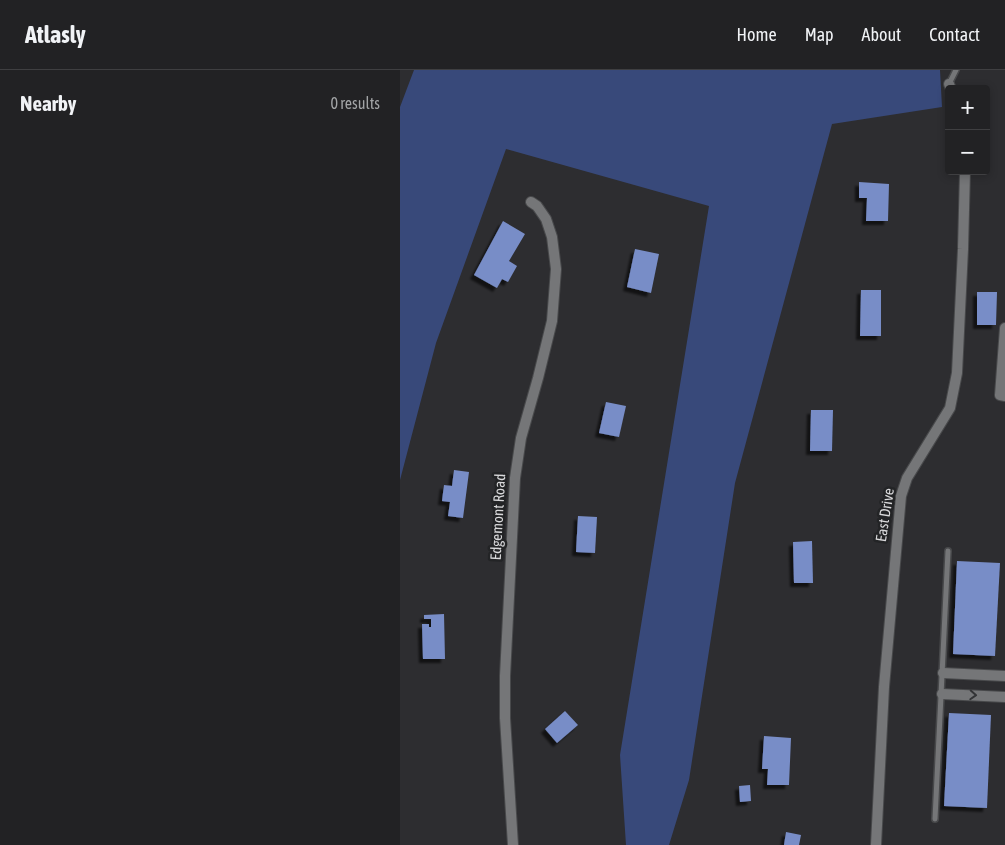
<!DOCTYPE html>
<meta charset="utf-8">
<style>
:root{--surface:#222224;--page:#2e2f31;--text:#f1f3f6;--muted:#a2a4a6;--line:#3f3f41}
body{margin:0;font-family:"Asap Condensed",sans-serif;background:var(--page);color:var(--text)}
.controls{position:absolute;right:15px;top:15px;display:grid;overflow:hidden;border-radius:5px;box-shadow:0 2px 8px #0003}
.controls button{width:45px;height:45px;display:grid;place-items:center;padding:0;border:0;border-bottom:1px solid var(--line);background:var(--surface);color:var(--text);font:25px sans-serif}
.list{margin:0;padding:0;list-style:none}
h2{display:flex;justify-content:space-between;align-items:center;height:65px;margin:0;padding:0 20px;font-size:21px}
h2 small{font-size:16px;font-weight:400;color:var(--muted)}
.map{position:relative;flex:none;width:605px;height:775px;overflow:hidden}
header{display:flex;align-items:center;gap:30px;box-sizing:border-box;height:70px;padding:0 25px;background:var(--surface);border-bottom:1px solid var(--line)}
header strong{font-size:24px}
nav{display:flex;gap:28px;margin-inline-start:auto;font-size:18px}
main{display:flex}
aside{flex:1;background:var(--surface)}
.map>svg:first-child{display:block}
</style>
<header>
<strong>Atlasly</strong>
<nav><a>Home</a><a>Map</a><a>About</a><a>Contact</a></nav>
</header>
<main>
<aside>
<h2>Nearby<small>0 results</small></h2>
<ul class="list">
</ul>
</aside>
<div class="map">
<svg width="605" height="775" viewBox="0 0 605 775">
<defs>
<filter id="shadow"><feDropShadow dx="-4" dy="4" stdDeviation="1" flood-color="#0009"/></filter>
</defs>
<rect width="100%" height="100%" fill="#2d2d30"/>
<path fill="#38497a" d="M14 0H540L542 37 432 54 335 413 289 710 269 775H226L220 685 309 136 106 79 36 273 0 410V37Z"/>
<g fill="#788dc7" filter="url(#shadow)">
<path d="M459 112 489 114 488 151H466L467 128H459Z"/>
<path d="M103 151 125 164 109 191 117 196 108 212 102 209 97 218 74 205Z"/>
<path d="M235 179 259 184 251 223 227 217Z"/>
<path d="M461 220H481V266H460Z"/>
<path d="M577 222H597L596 255H577Z"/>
<path d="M206 332 226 336 219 367 199 363Z"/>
<path d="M411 340H433L432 381H410Z"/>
<path d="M54 400 69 402 63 448 48 446 50 432 42 431 44 415 52 416Z"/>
<path d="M178 446 197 447 195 483 176 482Z"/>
<path d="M412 471 413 513H394L393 472Z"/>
<path d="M557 491 600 493 595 586 553 584Z"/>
<path d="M44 544 45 589H23L22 554H29V557H31V549H24V545Z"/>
<path d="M165 641 178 655 157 673 145 659Z"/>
<path d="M549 643 591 645 587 738 544 736Z"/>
<path d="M364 666 391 668 389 715H367L368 699H362Z"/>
<path d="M350 715 351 731 340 732 339 716Z"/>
<path d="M386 762 401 765 399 775H384Z"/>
</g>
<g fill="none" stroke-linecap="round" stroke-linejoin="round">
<defs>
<g id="lane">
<path d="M549 14 556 0"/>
<path d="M535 749 548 481"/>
</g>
<g id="street">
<path d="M549 14 551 19"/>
<path d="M605 258 600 325 605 326"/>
<path d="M543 603 605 606"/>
<path d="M542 624 605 627"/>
<path d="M113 775 105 648V606L115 408 121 368 138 308 152 251 156 199 152 167 146 149 137 136 131 132"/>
<path d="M476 775 484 617 501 426 507 408 550 338 557 303 563 179 565 101"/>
</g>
</defs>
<use href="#lane" stroke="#48494b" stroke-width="8"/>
<use href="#street" stroke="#48494b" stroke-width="12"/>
<use href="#lane" stroke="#757678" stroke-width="5"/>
<use href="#street" stroke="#757678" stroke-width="10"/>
</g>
<defs><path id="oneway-chevron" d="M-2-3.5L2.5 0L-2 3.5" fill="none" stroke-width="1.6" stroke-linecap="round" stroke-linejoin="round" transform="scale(1.25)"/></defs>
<use stroke="#333436" href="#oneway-chevron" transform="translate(573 625) rotate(3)"/>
<g text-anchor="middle" stroke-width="5" stroke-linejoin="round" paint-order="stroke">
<g font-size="15" fill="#d9d9db" stroke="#232426">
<text transform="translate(485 445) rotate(-81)" y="5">East Drive</text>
<text transform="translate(98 447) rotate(-87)" y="5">Edgemont Road</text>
</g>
</g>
</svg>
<div class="controls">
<button>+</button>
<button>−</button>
</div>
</div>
</main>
